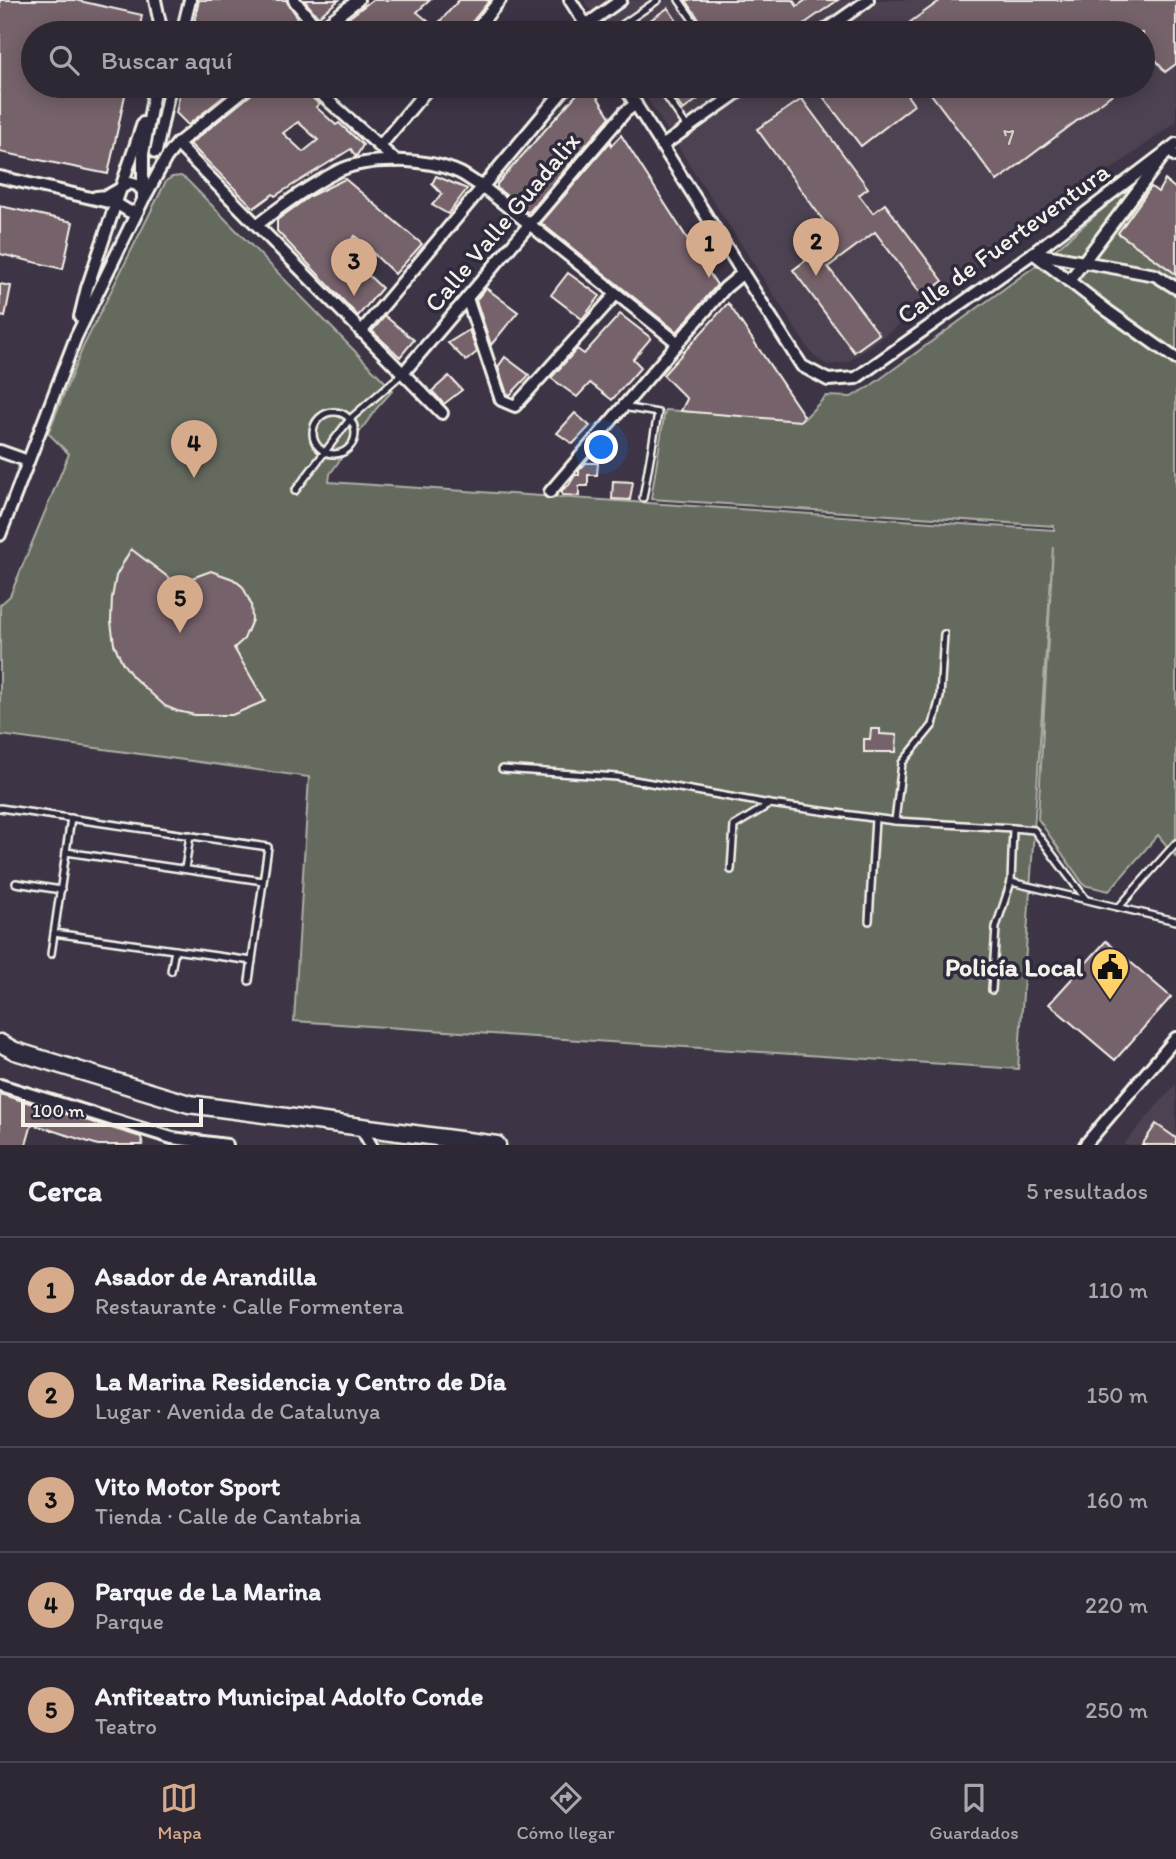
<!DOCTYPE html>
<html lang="es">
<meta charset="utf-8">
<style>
:root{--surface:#2e2834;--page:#36303c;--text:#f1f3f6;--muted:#a7a6ac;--line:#49444f;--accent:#d6ab8b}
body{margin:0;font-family:Itim,sans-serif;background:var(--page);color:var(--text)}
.scale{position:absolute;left:21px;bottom:18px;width:182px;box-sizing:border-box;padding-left:7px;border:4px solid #f4f1e8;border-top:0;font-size:19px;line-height:24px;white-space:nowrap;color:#f4f1e8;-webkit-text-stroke:5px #2f2a3d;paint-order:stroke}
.you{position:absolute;left:602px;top:448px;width:24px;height:24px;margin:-18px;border:5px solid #fff;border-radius:50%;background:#1a73e8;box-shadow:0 0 0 10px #1a73e833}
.badge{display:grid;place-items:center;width:46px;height:46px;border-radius:50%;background:var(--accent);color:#111;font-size:23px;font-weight:700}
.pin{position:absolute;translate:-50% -58px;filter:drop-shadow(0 2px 4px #0008)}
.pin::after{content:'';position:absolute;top:37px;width:24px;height:21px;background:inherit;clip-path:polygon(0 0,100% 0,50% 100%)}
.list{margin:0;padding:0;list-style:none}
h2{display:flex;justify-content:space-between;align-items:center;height:91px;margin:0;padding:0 28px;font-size:30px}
h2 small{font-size:23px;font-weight:400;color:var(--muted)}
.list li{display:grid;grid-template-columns:46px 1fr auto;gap:21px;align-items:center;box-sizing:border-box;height:105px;padding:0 28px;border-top:2px solid var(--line)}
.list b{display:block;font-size:26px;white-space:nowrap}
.list p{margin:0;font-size:23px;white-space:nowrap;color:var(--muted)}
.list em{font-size:23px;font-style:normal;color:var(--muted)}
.icon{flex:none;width:38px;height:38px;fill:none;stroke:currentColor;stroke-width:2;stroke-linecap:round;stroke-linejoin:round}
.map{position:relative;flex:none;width:1176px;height:1145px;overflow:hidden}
.search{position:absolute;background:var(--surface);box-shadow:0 4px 18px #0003;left:21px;right:21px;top:21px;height:77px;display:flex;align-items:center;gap:18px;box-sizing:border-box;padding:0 24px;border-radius:38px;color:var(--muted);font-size:26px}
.sheet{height:616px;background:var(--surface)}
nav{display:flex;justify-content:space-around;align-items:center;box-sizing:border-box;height:98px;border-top:2px solid var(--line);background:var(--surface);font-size:19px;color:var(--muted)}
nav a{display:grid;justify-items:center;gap:4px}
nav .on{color:var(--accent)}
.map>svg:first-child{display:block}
</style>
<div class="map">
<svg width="1176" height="1145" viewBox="0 0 1176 1145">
<rect width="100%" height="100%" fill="#3d3546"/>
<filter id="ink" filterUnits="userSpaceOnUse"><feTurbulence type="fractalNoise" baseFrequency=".0143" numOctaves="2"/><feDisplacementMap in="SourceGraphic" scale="14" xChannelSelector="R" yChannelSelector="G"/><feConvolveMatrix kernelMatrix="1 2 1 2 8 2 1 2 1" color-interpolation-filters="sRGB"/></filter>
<g filter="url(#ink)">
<g fill="#4e4251">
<path d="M584 0H1176V122L848 362 828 365 815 357 808 348 639 86H1143V33H605Z"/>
<path d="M1176 1084V1145H1123Z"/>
</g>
<g fill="#656b5e" stroke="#acaea3" stroke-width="2">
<path d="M181 176 187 180 393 390 376 409 330 474 329 482 1054 530V526L651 499 665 410 804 419 826 396 851 397 869 387 1038 264 1137 180 1151 187 1118 233 1176 274V857L1158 835 1109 891 1084 885 1038 819 1053 547 1018 1069 294 1021 309 777 0 735V605L10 596 69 454 48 433 83 347 166 181 172 177Z"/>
<path d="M372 1136 432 1145H379Z"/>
</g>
<g fill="#76626b" stroke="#f4f1e8" stroke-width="2" fill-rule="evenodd">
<path d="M0 0H75L142 15 139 33H33V86H127L108 174 0 152Z"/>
<path d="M199 0H286L296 15 299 33H192Z"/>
<path d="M304 0H339L318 17Z"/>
<path d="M372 0H430L417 12 435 27 459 0H490L467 28 465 33H329Z"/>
<path d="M686 0H793L797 6 806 0H838L791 33H708Z"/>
<path d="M941 0H1176V64L1165 72 1156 60 1143 71V33H895Z"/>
<path d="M668 8 685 33H631Z"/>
<path d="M493 22 506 33H483Z"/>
<path d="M181 86H237L188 125 176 113Z"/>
<path d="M257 86H299L319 104 316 107 336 125 339 123 363 145 356 157 351 149 275 196 273 194 254 208 190 144 254 92ZM298 122 318 140 303 152 283 133Z"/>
<path d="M584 86 591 87 610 117 530 211 527 212 497 188V184Z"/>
<path d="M666 86H716L683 110Z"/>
<path d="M815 86H921L907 95 914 105 861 146Z"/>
<path d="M925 86H1123L997 181Z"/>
<path d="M802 99 868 188 859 195 873 213 885 204 943 281 923 296 875 232 828 267 879 334 854 352 793 270 817 252 812 246 831 231 757 129Z"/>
<path d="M621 135 717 285 677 332 541 223 611 141V146Z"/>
<path d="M436 176 467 189 448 214 432 205 442 194 432 184Z"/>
<path d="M345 179 422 244 395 274 355 236 342 250 382 288 358 316 277 231V220L310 196Z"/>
<path d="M1165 180 1176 189V274L1118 233 1151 187 1158 192Z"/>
<path d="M0 206 73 222 63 269 0 254Z"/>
<path d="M568 273 600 296 582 319 551 295Z"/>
<path d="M0 284 11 286 5 317 0 316Z"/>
<path d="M486 288 518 312 491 345 476 300Z"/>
<path d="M728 303 804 416 800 421 681 411 687 399 663 375Z"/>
<path d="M620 314 651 338 633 359 641 367 612 400 590 383 577 397 551 378 577 349 584 354Z"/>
<path d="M385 316 414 340 400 357 372 331Z"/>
<path d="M469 330 477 352 466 361 448 343Z"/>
<path d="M505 357 529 375 510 395 507 394 498 367Z"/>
<path d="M449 376 462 390 444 404 432 391Z"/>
<path d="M575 413 590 426 573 444 557 433Z"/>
<path d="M586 463H598L597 475H588V486H579V496L562 495V490L569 485 575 475H579V470Z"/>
<path d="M613 481 633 482 630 500 612 499Z"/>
<path d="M131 549 181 587 192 578 211 571 233 579 243 587 251 604 252 620 244 639 234 648 265 701 232 715H195L177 711 165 706 133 677 122 662 114 644 111 622 112 598 116 576Z"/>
<path d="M871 729H880V734L897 735 896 752H864V739H870Z"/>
<path d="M1106 941 1171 997 1115 1060 1049 1004Z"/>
<path d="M0 1094 141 1137 143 1145H98L32 1124 26 1145H0Z"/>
<path d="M1156 1124 1176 1138V1145H1142Z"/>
</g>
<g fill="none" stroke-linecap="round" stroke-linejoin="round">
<defs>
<g id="lane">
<path d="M679 0 702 33"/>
<path d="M623 33 619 27 658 0"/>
<path d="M659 86 688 128"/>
<path d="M623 407 658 413 643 498"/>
<circle cx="334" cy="433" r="21"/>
<path d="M295 491 350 419 403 373"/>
<path d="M502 769 617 777 770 804 895 821 1013 828 1011 882 1176 921"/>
<path d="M0 808 268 847 249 981"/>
<path d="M895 821 902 763 933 725 940 697 944 634"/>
<path d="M1013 828 1034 830 1085 898"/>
<path d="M66 852 263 881"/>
<path d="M185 869 190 835"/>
<path d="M731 870 734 826 770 804"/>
<path d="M16 883 61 890"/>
<path d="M1120 906 1176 843"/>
<path d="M869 921 875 819"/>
<path d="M54 933 252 961"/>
<path d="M51 954 71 818"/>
<path d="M171 971 175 950"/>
<path d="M992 990 996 927 1011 882"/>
</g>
<g id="street">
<path d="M155 0 162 33"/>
<path d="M294 0 319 31"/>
<path d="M570 0 591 33"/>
<path d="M586 25 621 0"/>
<path d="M182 33 190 0"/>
<path d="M315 33 358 0"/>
<path d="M473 33 500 0"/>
<path d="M821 33 868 0"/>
<path d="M312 86 396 161"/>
<path d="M624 86 802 366 828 380 856 378 1033 253 1176 144"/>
<path d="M177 144 442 413"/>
<path d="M380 146 430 86"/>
<path d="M662 146 747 86"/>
<path d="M156 152 170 86"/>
<path d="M0 177 117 204 130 212 138 210"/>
<path d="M96 197 107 196 130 183 137 185 143 191"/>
<path d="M145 197 166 158 177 144 249 86"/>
<path d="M257 225C282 205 309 186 338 171 369 156 428 158 460 173 468 177 475 183 483 187L678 343"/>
<path d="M1033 253 1108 311 1176 359"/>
<path d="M1034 253 1155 275 1176 288"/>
<path d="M1069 281 1168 150 1176 156"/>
<path d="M467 298 501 400 515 406 616 294"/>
<path d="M80 317 87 288 143 123"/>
<path d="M361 332 567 86"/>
<path d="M404 372 625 112 636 104"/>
<path d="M0 451 28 461"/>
<path d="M550 492 725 288 743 273"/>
<path d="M0 535 76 337 143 200V154L155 86"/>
<path d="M0 1085 172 1138 227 1145"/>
<path d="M361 1128 371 1145"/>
<path d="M1085 1145 1176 1038"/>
</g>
<path id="secondary" d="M0 1043 15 1051 189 1104 497 1145"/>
</defs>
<use href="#lane" stroke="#f4f1e8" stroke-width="10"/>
<use href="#street" stroke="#f4f1e8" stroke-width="16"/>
<use href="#secondary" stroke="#f4f1e8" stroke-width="21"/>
<use href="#lane" stroke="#2f2a3d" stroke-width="5"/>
<use href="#street" stroke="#2f2a3d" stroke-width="10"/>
<use href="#secondary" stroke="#2f2a3d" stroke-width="16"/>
</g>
</g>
<defs>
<symbol id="civic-pin" viewBox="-11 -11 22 30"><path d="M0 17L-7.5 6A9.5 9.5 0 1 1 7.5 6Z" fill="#ffd166" stroke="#2f2a3d"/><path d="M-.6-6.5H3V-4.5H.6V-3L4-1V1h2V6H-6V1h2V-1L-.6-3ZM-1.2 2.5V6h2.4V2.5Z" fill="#111"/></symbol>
</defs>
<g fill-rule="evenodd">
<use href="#civic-pin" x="1088" y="945" width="44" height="60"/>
</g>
<g text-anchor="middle" stroke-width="7" stroke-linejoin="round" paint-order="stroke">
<g font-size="23" fill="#d4cdc9">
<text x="1009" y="145">7</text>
</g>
<g font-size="26" fill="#f4f1e8" stroke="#2f2a3d">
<text transform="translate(502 222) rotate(-50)" y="9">Calle Valle Guadalix</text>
<text transform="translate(1003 243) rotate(-36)" y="9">Calle de Fuerteventura</text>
</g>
<g font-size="26" font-weight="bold" fill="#f4f1e8" stroke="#2f2a3d" text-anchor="end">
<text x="1083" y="976">Policía Local</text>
</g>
</g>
</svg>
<div class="scale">100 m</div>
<div class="you"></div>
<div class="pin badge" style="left:709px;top:278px">1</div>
<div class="pin badge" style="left:816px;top:276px">2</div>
<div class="pin badge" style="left:354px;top:296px">3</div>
<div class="pin badge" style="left:194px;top:478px">4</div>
<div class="pin badge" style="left:180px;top:633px">5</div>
<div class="search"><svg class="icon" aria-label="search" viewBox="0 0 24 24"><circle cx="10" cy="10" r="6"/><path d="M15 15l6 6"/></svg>Buscar aquí</div>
</div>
<section class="sheet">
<h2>Cerca<small>5 resultados</small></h2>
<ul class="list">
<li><span class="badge">1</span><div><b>Asador de Arandilla</b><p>Restaurante · Calle Formentera</p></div><em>110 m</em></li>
<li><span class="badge">2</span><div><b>La Marina Residencia y Centro de Día</b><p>Lugar · Avenida de Catalunya</p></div><em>150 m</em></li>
<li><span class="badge">3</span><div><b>Vito Motor Sport</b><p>Tienda · Calle de Cantabria</p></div><em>160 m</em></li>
<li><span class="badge">4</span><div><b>Parque de La Marina</b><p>Parque</p></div><em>220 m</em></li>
<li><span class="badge">5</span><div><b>Anfiteatro Municipal Adolfo Conde</b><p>Teatro</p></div><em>250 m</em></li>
</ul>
</section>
<nav>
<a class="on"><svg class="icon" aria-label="map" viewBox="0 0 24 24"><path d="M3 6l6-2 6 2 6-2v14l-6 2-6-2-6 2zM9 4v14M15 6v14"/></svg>Mapa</a>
<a><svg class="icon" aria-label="directions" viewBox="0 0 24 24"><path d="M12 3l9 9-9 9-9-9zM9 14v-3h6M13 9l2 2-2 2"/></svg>Cómo llegar</a>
<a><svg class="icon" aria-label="saved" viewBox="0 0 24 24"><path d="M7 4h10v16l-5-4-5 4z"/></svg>Guardados</a>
</nav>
